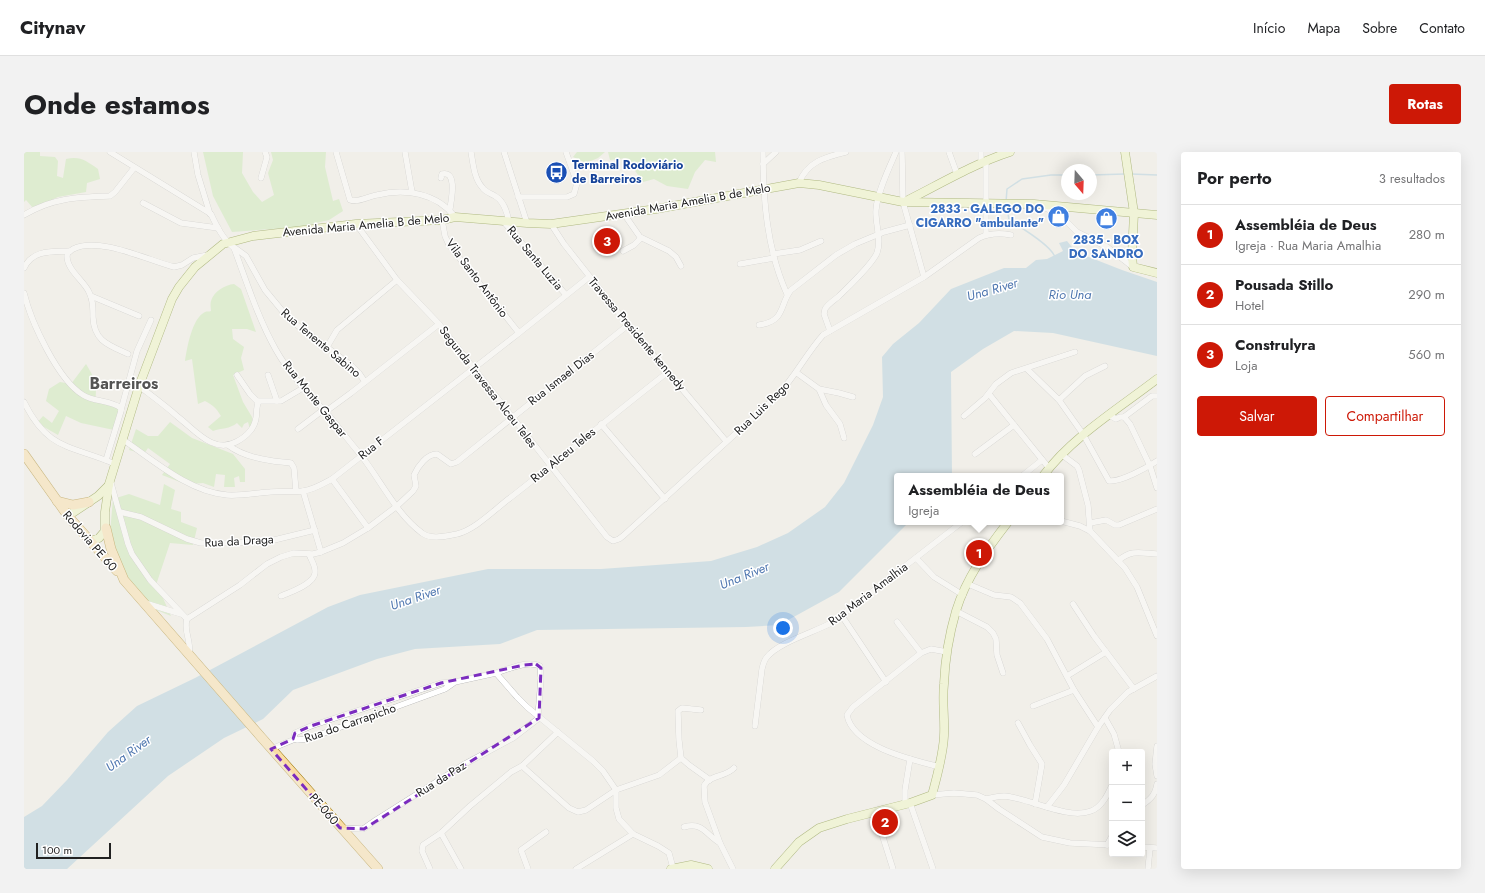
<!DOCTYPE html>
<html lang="pt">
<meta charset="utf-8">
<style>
:root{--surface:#fff;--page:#f2f2f2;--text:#202124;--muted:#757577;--line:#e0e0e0;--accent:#cd1806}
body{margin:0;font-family:Jost,sans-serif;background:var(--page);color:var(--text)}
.controls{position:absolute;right:12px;bottom:12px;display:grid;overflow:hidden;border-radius:4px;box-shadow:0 4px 16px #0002}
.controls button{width:36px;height:36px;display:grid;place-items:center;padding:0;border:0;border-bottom:1px solid var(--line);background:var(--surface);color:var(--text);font:20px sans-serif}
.compass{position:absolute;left:1037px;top:12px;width:36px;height:36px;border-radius:50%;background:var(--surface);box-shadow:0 4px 16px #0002;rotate:161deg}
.scale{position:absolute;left:12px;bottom:10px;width:75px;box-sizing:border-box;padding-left:4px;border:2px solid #212121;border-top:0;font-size:11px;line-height:14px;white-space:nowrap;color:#212121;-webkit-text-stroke:3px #fff;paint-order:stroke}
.you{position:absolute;left:759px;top:476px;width:14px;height:14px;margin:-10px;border:3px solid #fff;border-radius:50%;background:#1a73e8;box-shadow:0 0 0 6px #1a73e833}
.badge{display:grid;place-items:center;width:26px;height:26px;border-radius:50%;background:var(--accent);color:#fff;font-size:13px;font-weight:700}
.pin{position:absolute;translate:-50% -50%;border:2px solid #fff;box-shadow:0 1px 4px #0006}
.popup{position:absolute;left:870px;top:321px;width:170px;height:52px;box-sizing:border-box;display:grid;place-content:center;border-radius:4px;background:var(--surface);filter:drop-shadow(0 1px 3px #0005);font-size:13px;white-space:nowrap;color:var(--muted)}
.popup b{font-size:15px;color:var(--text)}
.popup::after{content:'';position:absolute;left:50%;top:100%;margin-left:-8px;border:8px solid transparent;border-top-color:var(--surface)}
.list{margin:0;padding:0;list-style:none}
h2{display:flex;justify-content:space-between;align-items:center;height:52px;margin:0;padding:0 16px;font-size:17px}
h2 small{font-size:13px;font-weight:400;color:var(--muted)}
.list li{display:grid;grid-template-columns:26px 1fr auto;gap:12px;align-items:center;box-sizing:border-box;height:60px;padding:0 16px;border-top:1px solid var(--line)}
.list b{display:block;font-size:15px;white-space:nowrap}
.list p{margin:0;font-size:13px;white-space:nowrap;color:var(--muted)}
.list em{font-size:13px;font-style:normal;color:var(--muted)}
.actions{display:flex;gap:8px;padding:12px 16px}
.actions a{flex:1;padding:9px 0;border:1px solid var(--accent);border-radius:4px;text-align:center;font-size:14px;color:var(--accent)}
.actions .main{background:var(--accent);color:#fff}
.icon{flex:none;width:22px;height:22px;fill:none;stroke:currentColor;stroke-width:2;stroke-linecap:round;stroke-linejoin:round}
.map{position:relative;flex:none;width:1133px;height:717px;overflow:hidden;border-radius:4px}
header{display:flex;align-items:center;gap:24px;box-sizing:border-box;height:56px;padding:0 20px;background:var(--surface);border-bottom:1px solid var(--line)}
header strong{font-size:19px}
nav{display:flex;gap:22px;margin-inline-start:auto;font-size:14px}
.intro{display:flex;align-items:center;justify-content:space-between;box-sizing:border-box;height:96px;padding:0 24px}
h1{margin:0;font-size:28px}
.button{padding:10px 18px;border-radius:4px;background:var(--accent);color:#fff;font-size:14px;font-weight:700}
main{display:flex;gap:24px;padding:0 24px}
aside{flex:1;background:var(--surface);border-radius:4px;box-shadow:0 4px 16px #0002}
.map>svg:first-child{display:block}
</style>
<header>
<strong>Citynav</strong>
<nav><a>Início</a><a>Mapa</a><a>Sobre</a><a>Contato</a></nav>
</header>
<div class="intro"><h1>Onde estamos</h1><a class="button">Rotas</a></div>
<main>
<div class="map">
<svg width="1133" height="717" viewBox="0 0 1133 717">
<rect width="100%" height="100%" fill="#f1efe9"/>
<g fill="#c7e9b1">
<path d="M0 0H16V4L31 5 34 9 33 24 39 26 42 7C57 4 62 9 74 17L76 27 63 31 62 40 34 45 9 56 2 48 0 50Z"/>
<path d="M179 0H219L218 21 229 40 238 50 250 43 244 21 249 8 247 0H302L301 15 309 49 315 47 319 59 305 68 275 75 208 80 189 44Z"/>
<path d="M553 0H581L574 6 562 11 549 5Z"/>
<path d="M584 0H691L692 10 681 8 671 20 664 37 643 34 630 27 619 30 602 6 586 8Z"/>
<path d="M210 132 217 137 232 180 223 177H208L209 187 220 195 217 206 220 218 209 223 219 250 228 265 229 270 226 277 224 270 220 272 218 276 213 271C206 277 197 276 189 279L184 275 197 264C192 256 189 253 181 249L174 252 168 207 161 209C163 196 168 166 181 160 183 159 185 160 187 159 187 157 186 152 187 149 190 139 201 133 210 132Z"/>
<path d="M62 212C70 225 74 233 71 249L96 257 90 278 57 271 42 264 34 283 13 271 19 264 28 271 35 259 22 249 25 237 36 230 47 232Z"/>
<path d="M146 270 168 286 209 302 221 317V330H216L215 324 210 326 211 335H200L201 323 192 322 190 335 179 331 167 332 156 330 138 323 146 312 124 296 120 302 105 298 112 277 124 284H134Z"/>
<path d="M140 332 151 338 147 357 157 360V370L173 376 169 393 146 391 131 436 138 444 147 464 130 457 103 428 86 381 89 347 105 342 136 353Z"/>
</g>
<path fill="#abcddd" d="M1043 89 1052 100 1098 118 1133 130V204L1029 181 990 179 959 197 927 220 928 324H873V370H885L815 440 755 473 722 475 513 478 476 492 391 497 353 507 269 538 239 567 200 586 144 624 43 717H0V665L18 654 43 628 84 580 113 554 171 526 304 455 336 443 464 417H577L687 409 733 395 764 381 801 355 820 331 849 273 859 245 858 205 869 192 895 171 927 137 980 116H1002L1012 108 1023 107 1039 99 1035 91Z"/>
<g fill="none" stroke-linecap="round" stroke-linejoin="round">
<g stroke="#abcddd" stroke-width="1.5">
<path d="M1107 22 1133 23"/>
<path d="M1067 23 1101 22"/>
<path d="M982 50 983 37 998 27 1027 23H1043"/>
<path d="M983 55 985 68C996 75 1027 93 1031 105"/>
</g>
<defs>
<g id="street">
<path d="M86 0 187 62C193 75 199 87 210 96 223 131 234 166 252 198 265 221 283 241 301 259 313 273 324 288 336 302 356 327 372 362 398 381 407 388 422 384 433 382 451 378 471 357 486 346 539 305 591 261 644 220"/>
<path d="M170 0 174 23 186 62"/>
<path d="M312 0 326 48C334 51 345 44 353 43 381 36 413 41 431 65"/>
<path d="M381 0 388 40"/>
<path d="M447 0C449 11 450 26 458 35 461 40 466 41 471 44 480 49 483 60 485 70"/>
<path d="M480 0 503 71"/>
<path d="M739 0C739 48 743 98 763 142"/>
<path d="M878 0 879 50 900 125"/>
<path d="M925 0 933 22"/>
<path d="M957 11V0"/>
<path d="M739 12 752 0"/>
<path d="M237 26 243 5 241 0"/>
<path d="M417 26 418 22C434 18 427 49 426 57"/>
<path d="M775 31C783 10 801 5 822 0"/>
<path d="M494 45H543L550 42 553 31 542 0"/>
<path d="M119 51 157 71 194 76"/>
<path d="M1019 55 1035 62 1053 80 1083 95 1109 115"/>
<path d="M600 62 616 85 645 99 652 105 657 114"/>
<path d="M0 63C28 46 54 45 86 44L91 40 110 16"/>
<path d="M418 68 421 84 425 93 495 181"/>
<path d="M480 70 542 143"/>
<path d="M332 72 373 128 415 172 583 385 589 389 595 387 599 384 753 244C771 225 782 202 799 183L900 125 955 86C966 81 976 81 987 83"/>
<path d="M527 72 540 92 604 173 702 289"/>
<path d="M962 83V9"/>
<path d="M211 96 222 104 241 138 265 167 328 214 335 221 341 230"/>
<path d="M599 99 610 93 617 86"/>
<path d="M749 102 776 98 797 89"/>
<path d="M716 112 750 106"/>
<path d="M0 116C9 97 29 100 46 99"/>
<path d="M0 141C7 170 34 228 59 243 70 250 86 248 97 256V259L82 308"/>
<path d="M67 144 115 164"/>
<path d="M735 173C762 169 755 153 767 138L812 103 831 92 860 80 886 73"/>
<path d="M806 179 800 162 801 157C804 152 809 149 814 145 824 135 847 114 853 101 858 87 851 72 852 58 853 41 865 16 872 0"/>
<path d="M303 195 313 178 373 128"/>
<path d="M104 202C84 193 70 189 69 165 69 156 69 148 65 140 60 129 43 118 43 104 43 101 46 99 49 97 75 84 123 108 150 115L158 113 169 106 184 103"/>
<path d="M1003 217 1035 248 1059 282 1085 329C1097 330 1122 316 1133 309"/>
<path d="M773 221 795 237 815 241 829 245"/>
<path d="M213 223 226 242 234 250"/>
<path d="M244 223 253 249"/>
<path d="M115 234C128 244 142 254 154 265 171 278 189 302 212 290 218 287 223 283 227 278 236 266 230 257 235 249H257L279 236"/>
<path d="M795 237 802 253 816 272 820 286"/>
<path d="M965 242 1025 316"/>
<path d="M1035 248 1061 224 1081 214"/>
<path d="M0 250C24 299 47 293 91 312"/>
<path d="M97 258 113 199 127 168"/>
<path d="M301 260 327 241 415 172"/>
<path d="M1085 263 1092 267 1096 265H1100L1106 272 1126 314 1133 336"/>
<path d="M940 264 961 246 972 232 987 221 1051 200"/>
<path d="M1100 265 1128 244H1133"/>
<path d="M577 272 641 347"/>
<path d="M274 277 299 258"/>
<path d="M98 287C129 308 165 340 203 343 217 344 231 341 246 340 257 339 269 340 279 339 289 338 299 332 308 327L495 181 565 125"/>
<path d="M204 293C217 303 234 307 249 309 255 310 261 310 267 311L270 316 272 339"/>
<path d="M951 302 990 273"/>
<path d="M1037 302 1053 314 1055 318 1064 353 1066 379"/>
<path d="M998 324 1018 308"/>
<path d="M308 327 344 376"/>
<path d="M87 331 104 392 108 402 126 428 163 467"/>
<path d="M279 339 297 400"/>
<path d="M96 360 117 365 163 387 177 391H205L246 389 291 378"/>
<path d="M1037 369 1056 374 1066 379 1101 416 1113 435 1133 484"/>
<path d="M1066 371 1082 368 1091 373H1095L1133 357"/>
<path d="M892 406 910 425 939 443"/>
<path d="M1094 409C1107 397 1117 401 1133 402"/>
<path d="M944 432 970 443 987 445 996 451 1023 487 1050 538 1074 575"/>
<path d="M257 444C267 440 290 432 291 421 292 414 287 408 285 402"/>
<path d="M121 451 157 462"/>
<path d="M1049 452 1070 484 1110 537"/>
<path d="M932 459 963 475 969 481 972 487 973 503 979 521"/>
<path d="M818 464 862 530"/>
<path d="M163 467 216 433 243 412 257 405 270 401 289 402 297 400 319 391 344 376 373 354 389 339 392 334 390 323C394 314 403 302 413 302L427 312 433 310 604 173"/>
<path d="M163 467C159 479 168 489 165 503"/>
<path d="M873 470 897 501 907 497 923 500"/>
<path d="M897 501 829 555 823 563C829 595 889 608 916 615"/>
<path d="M472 521C484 517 504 508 516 514L517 526 514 565"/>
<path d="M1043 524 1082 500"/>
<path d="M431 530 421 537 284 587 273 588 270 585 271 581 287 574 417 531 431 530 472 521 493 545 503 555 569 609 579 619 592 638V656L595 667 609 682 634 694 645 701 649 716"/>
<path d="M1009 554 1050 538"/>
<path d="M677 558 658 556 654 559 655 588 657 606 665 613 686 628"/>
<path d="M1081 566 1090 582 1095 600"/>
<path d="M994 571 1006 593 1018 612 1011 652"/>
<path d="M731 574 738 517C739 513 740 508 743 505 755 490 791 480 809 470L938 370"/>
<path d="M1133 594 1131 612 1133 624"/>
<path d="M247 597 271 587"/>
<path d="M498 614 545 656 554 660 562 658 592 638 635 623 657 606"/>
<path d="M908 643 930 641 953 643 962 647 975 657 1018 685 1046 691 1088 693"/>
<path d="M962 647C968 646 974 644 980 644 1005 646 1043 668 1067 659 1078 655 1084 642 1088 633"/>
<path d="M886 651 909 717"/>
<path d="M881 653V638L886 607"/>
<path d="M1118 653C1127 647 1131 643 1133 632"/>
<path d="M1023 655 1040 633 1074 575 1086 558 1104 540 1133 524"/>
<path d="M851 660 869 717"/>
<path d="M660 675C679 670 681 682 696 691"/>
<path d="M316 676 339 677 352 668 439 613 489 586 515 566"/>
<path d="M417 681 437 717"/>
<path d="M1083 693 1088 684"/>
<path d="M1118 695 1133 696"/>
<path d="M406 717 398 699 399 693 417 681 446 654 487 620 498 614 534 580"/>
<path d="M504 717 497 698 522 680"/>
<path d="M552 717 609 682"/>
<path d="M709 717 696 691 681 650 680 634C685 623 702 625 710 616"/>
<path d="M1124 717 1126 696"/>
</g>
<g id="secondary">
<path d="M1101 0 1110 61 1108 103 1109 115 1133 121"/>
<path d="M882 49C916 32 949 12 986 0"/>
<path d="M1019 324C1048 285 1094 257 1133 227"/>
<path d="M44 364 74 344 85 333"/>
<path d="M67 389 75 386 81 379V360L85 332 115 234 148 147 155 135 171 115 199 92 229 84 332 72 418 68 431 65 503 71 527 72 632 57 775 31 795 33 879 50 1010 52 1133 63"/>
<path d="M647 717 667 713 684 717"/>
<path d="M751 717 775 690 795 676 823 667 886 651 908 643C913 624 919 604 920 584 921 566 918 549 920 532 921 507 925 483 932 459 942 426 963 397 984 370"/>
</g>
<g id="primary">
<path d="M0 302 44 364 93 419"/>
<path d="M33 349 49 353 65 350"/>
<path d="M82 376 87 397 100 428 237 585 354 717"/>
</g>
</defs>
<use href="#street" stroke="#a8a8a8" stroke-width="6"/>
<use href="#secondary" stroke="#627908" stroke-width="9"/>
<use href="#primary" stroke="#9b7604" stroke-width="10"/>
<use href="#street" stroke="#fff" stroke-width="5.5"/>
<use href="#secondary" stroke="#f0f8c0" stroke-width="8"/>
<use href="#primary" stroke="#fadda5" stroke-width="9"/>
</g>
<path d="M0 0H1133V717H0ZM512 512 517 516 515 566 340 677 316 676 247 597 269 587 271 581 287 574 417 531 500 513Z" fill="#f1efe9" fill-opacity=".55" fill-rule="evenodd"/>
<path fill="none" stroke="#7b2cbf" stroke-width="3" stroke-dasharray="8 5" stroke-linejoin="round" d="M512 512 517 516 515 566 340 677 316 676 247 597 269 587 271 581 287 574 417 531 500 513Z"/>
<defs>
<symbol id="bus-disc" viewBox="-11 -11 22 22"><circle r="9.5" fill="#1a4fb4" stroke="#fff"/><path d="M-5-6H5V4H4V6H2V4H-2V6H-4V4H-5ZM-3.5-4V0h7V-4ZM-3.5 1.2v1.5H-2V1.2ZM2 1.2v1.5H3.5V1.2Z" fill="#fff"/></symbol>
<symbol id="shop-disc" viewBox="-11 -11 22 22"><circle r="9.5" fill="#3f7fe0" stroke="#fff"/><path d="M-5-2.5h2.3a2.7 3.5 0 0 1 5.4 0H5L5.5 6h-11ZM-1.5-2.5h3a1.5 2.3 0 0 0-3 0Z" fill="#fff"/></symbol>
</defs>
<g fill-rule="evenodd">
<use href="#bus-disc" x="520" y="8" width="25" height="25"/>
<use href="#shop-disc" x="1022" y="52" width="25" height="25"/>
<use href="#shop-disc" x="1070" y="54" width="25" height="25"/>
</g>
<g text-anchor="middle" stroke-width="3" stroke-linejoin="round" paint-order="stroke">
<g font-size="12" font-weight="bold" fill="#164399" stroke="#fff" text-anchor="start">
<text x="548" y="17">Terminal Rodoviário<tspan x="548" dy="14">de Barreiros</tspan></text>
</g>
<g font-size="12" fill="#212121" stroke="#fff">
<text transform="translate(664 50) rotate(-10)" y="4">Avenida Maria Amelia B de Melo</text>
<text transform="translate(342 73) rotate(-5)" y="4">Avenida Maria Amelia B de Melo</text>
<text transform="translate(511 106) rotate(50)" y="4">Rua Santa Luzia</text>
<text transform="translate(453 126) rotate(53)" y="4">Vila Santo Antônio</text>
<text transform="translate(613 182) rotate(50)" y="4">Travessa Presidente kennedy</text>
<text transform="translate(297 191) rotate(40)" y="4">Rua Tenente Sabino</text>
<text transform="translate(537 226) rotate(-38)" y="4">Rua Ismael Dias</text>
<text transform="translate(464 235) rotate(52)" y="4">Segunda Travessa Alceu Teles</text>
<text transform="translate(291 247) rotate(51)" y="4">Rua Monte Gaspar</text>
<text transform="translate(738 256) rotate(-44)" y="4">Rua Luis Rego</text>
<text transform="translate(347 296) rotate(-38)" y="4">Rua F</text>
<text transform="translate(539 303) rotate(-39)" y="4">Rua Alceu Teles</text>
<text transform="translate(66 389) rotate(49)" y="4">Rodovia PE 60</text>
<text transform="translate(215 389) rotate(-3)" y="4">Rua da Draga</text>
<text transform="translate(844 442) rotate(-37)" y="4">Rua Maria Amalhia</text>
<text transform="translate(326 571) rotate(-19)" y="4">Rua do Carrapicho</text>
<text transform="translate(417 627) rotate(-32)" y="4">Rua da Paz</text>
<text transform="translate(300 657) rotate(49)" y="4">PE-060</text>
</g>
<g font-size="12" font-weight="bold" fill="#366cbe" stroke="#fff" text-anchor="end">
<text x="1020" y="61">2833 - GALEGO DO<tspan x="1020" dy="14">CIGARRO "ambulante"</tspan></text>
<text x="1082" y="92" text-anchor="middle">2835 - BOX<tspan x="1082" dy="14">DO SANDRO</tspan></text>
</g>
<g font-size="13" font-style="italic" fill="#4f77b0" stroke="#fff">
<text transform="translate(968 137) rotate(-16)" y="5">Una River</text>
<text x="1046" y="147">Rio Una</text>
<text transform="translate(720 423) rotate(-22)" y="5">Una River</text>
<text transform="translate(391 445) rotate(-19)" y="5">Una River</text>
<text transform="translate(104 601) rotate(-36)" y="5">Una River</text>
</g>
<g font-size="16" font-weight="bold" fill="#545454" stroke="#fff">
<text x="100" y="237">Barreiros</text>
</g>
</g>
</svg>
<div class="controls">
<button>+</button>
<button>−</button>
<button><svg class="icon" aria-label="layers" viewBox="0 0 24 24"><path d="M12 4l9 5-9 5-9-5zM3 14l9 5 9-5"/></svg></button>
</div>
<svg class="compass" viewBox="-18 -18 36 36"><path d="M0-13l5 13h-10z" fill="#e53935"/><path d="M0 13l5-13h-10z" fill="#757577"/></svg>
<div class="scale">100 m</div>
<div class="you"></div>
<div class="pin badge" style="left:955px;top:401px">1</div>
<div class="popup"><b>Assembléia de Deus</b>Igreja</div>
<div class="pin badge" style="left:861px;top:670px">2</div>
<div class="pin badge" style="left:583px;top:89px">3</div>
</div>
<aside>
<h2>Por perto<small>3 resultados</small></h2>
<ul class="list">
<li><span class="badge">1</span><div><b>Assembléia de Deus</b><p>Igreja · Rua Maria Amalhia</p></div><em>280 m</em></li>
<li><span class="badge">2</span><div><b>Pousada Stillo</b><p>Hotel</p></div><em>290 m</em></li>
<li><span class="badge">3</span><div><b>Construlyra</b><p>Loja</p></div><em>560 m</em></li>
</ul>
<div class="actions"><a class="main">Salvar</a><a>Compartilhar</a></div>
</aside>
</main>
